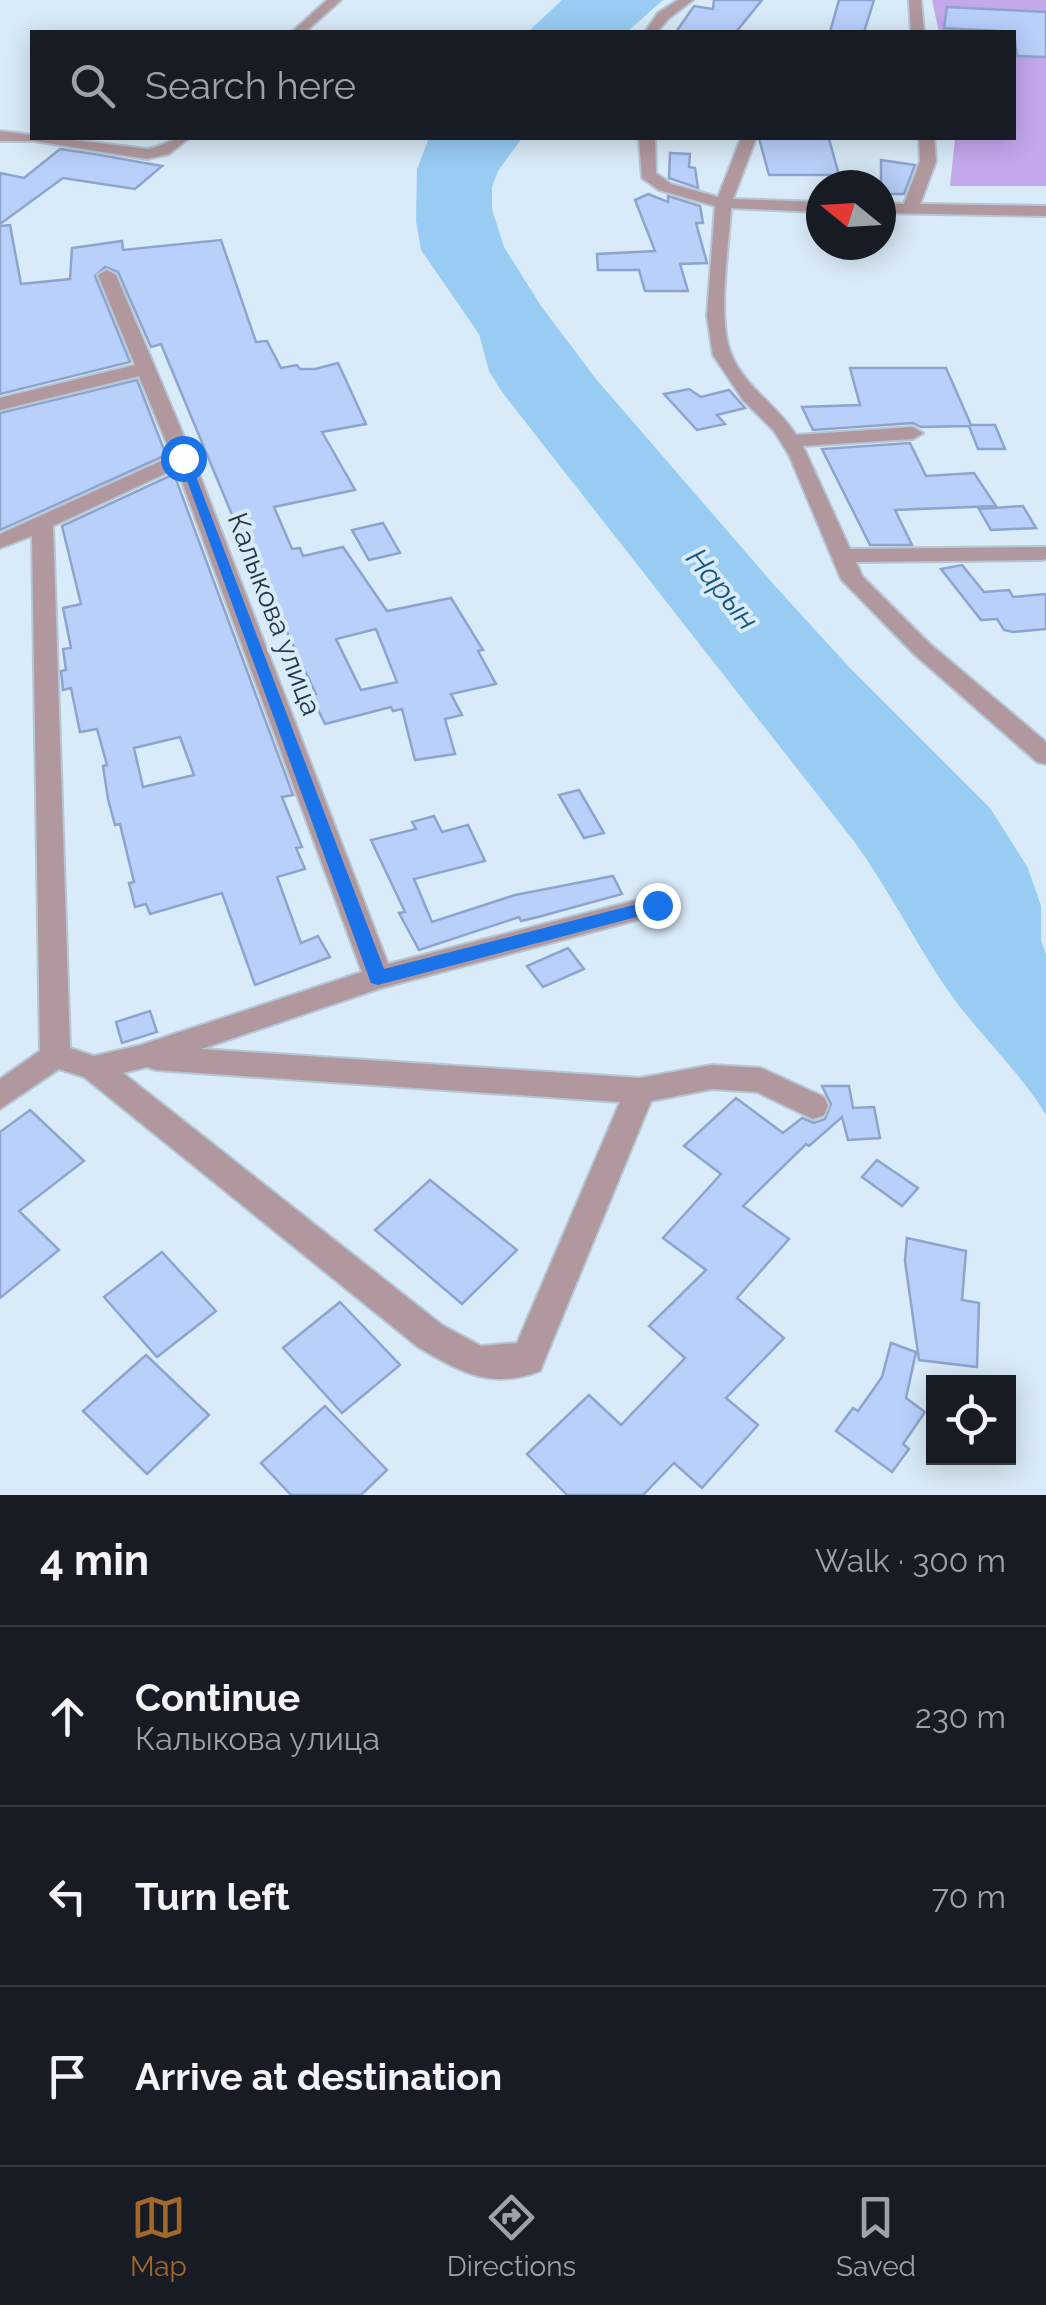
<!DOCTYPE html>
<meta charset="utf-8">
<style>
:root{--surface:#171b24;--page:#20242c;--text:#f1f3f6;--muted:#9ea1a6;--line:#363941;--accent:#a4672a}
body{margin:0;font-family:Raleway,sans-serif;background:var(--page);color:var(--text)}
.controls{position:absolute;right:30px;bottom:30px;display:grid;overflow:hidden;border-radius:0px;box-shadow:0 5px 25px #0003}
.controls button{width:90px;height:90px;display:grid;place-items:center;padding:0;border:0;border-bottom:2px solid var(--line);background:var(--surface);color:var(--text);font:50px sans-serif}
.compass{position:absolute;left:806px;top:170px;width:90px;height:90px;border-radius:50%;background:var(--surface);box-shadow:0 5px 25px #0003;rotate:288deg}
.stop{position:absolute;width:30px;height:30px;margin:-22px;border:8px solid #1a73e8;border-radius:50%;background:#fff}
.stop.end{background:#1a73e8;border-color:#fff;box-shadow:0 2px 10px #0008}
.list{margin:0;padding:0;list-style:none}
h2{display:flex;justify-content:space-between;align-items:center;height:130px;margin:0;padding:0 40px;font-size:42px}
h2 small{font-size:32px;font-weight:400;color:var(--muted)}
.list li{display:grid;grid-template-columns:65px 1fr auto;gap:30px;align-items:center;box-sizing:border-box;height:180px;padding:0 40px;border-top:2px solid var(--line)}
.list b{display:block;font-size:38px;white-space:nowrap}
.list p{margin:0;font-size:32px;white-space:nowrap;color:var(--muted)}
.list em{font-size:32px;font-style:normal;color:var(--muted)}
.icon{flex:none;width:55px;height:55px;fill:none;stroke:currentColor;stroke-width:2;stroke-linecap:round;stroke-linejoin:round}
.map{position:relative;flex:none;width:1046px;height:1495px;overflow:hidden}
.search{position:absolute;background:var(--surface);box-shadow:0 5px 25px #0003;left:30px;right:30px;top:30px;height:110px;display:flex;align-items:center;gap:25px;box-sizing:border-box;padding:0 35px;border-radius:0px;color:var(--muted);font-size:38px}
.sheet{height:670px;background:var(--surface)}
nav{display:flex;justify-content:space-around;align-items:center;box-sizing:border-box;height:140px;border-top:2px solid var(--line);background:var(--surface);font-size:28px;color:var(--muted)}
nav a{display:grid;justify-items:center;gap:5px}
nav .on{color:var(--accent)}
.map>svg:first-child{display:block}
</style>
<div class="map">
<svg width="1046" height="1495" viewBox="0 0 1046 1495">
<rect width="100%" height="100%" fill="#d9eaf8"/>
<path fill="#c3a8ec" d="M932 0H1046V186H950L955 138H1014V32H939Z"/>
<g fill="#99ccf3">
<path d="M562 0H663L627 32H528Z"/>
<path d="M429 138H522L498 171 492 187V209L504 247 541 306 596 379 775 586 849 667 990 808 1028 868 1041 906V940L1046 955V1115C1019 1070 979 1035 949 992 915 943 889 889 853 840L502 392 489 371 479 334 421 250 416 221 417 169Z"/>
</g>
<g fill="#b9d0fb" stroke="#8ea4cd" stroke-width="2.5" fill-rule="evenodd">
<path d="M714 0H762L736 32H676L694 6 713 9Z"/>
<path d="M839 0H874L864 32H830Z"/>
<path d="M947 7 1046 12V57L1017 56 1014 32 944 28Z"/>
<path d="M759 138 829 139 839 175H769Z"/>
<path d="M60 149 94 154 162 166 135 189 63 178 0 224V173L24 178Z"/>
<path d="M670 153 690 154 689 167 695 168 698 188 669 178Z"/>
<path d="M881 160 915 165 904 194H881Z"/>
<path d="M648 194 668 202V196L700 206 703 223H696L707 263 680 264 688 291H645L639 270H598L597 254 655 251 635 200Z"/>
<path d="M10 225 21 284 70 279 72 248 122 241 123 250 221 240 256 342 267 341 281 368 297 365 300 369H315L338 363 366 424 322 432 355 490 274 507 292 549 300 548 303 556 343 547 387 611 451 598 483 650 478 651 496 684 451 694 462 715 445 719 455 754 415 760 402 709 393 711 391 707 325 724 311 695 316 694 233 517 161 344 151 347 118 272 105 267 95 276 130 362 0 394V226ZM376 629 397 682 361 690 336 639Z"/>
<path d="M850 368H946L971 425H995L1005 449H978L969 426 921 427 913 423 813 430 802 407 860 405Z"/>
<path d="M137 380 166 455 0 530V413Z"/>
<path d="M689 389 701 397 729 390 745 408 717 415 725 424 697 430 664 394Z"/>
<path d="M910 443 926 476 974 473 996 506 895 510 912 545H870L822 449Z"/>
<path d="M174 474 293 795 282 797 302 847 296 848 305 869 277 877 301 943 318 936 330 957 255 985 222 893 150 914 146 904 135 907 129 883 134 882 120 824 115 825 108 799 103 766 107 765 97 729 80 732 71 688 63 690 61 671 66 670 63 649 71 648 63 608 81 604 62 526ZM180 737 194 775 143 787 134 748Z"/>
<path d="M1023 506 1036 528 991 530 979 509Z"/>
<path d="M383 523 400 553 369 560 352 530Z"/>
<path d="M962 565 984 592 1009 590 1013 597 1046 594V629L1013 632 1004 630 997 619 981 620 941 569Z"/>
<path d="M579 790 604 833 584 838 559 795Z"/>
<path d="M434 816 442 832 468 825 485 861 414 879 432 922 515 895 613 876 622 894 538 917 521 921 519 917 419 950 399 913 405 912 371 840 416 829 412 822Z"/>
<path d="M568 948 584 969 543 987 527 966Z"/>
<path d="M150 1011 157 1032 122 1043 116 1022Z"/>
<path d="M822 1086H849L853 1108 874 1107 880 1138 848 1140 842 1117 809 1146 806 1144 743 1206 789 1239 737 1298 784 1338 726 1398 758 1425 702 1488 674 1463 643 1495H567L527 1454 589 1395 621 1425 685 1358 649 1326 706 1270 663 1238 721 1174 684 1146 736 1098 783 1133 802 1118 814 1123 825 1119 831 1104Z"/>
<path d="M30 1110 84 1161 19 1211 59 1250 0 1298V1132Z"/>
<path d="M877 1160 918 1188 902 1206 862 1177Z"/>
<path d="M430 1180 517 1250 462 1304 375 1230Z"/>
<path d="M907 1238 966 1251 962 1300 979 1303 977 1367 919 1360 905 1261Z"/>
<path d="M162 1252 216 1311 157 1357 104 1297Z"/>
<path d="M340 1302 400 1365 342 1413 283 1348Z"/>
<path d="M891 1343 916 1352 906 1398 925 1412 903 1444 909 1449 892 1472 836 1431 853 1408 858 1411 882 1377Z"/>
<path d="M146 1355 209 1415 147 1474 83 1411Z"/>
<path d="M325 1406 387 1470 361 1495H291L261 1463Z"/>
</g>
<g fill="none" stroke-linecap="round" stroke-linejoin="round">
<defs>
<g id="minor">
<path d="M327 0H341L305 32H292Z"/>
<path d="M678 0H693L668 19 657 32H645L658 13Z"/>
<path d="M909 0H921L924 32H911Z"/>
<path d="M0 131 147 149C163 147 172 137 189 138L169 154 147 159 34 141H0Z"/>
<path d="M639 138H655L656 173 671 184 718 197 741 138H756L733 199 821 202V212L731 208C729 248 716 320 732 356 746 388 778 406 796 435L913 427 923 433 913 439 803 446 850 549 1046 547V559L1042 560 856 562 862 576 930 644 1046 742V764L1037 762 914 654 841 579 789 455 774 431 743 400 713 355 707 316 715 206 659 190 642 178Z"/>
<path d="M919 138H934L936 161 920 204 1046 206V216L881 213V203L904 204 920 161Z"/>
<path d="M107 270 116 275 193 458 388 964 657 895 667 898 671 905 667 912 381 988 201 1049 640 1078 712 1065 761 1068 824 1097 828 1106 824 1115 813 1119 757 1092 712 1089 651 1101 540 1371C490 1390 461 1372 418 1347L84 1077 59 1069 0 1109V1079L40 1051 32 536 0 548V534L172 456 139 376 0 410V398L135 365 98 275ZM177 468 362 972 141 1045 94 1056 70 1048 53 526ZM147 1067 156 1070 620 1102 517 1343 481 1346 442 1325 123 1073Z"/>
</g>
</defs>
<use href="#minor" stroke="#b5c6d4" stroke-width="4"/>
<use href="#minor" fill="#b0989e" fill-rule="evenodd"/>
</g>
<path fill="#1a73e8" d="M178 456 189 458 384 969 657 899 663 901V910L378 985 371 983Z"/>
<g text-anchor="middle" stroke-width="8" stroke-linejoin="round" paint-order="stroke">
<g font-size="28" fill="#263744" stroke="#d9eaf8">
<text transform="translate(275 614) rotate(69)" y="10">Калыкова улица</text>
</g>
<g font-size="30" font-style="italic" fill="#165883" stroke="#d9eaf8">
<text transform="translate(722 589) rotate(51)" y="10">Нарын</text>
</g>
</g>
</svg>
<div class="controls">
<button><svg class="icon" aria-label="locate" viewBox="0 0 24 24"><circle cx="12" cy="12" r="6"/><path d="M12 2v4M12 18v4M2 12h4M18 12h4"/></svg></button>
</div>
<svg class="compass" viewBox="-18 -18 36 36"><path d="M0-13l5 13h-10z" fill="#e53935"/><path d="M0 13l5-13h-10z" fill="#9ea1a6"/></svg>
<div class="stop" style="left:183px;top:458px"></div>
<div class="stop end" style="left:657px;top:905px"></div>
<div class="search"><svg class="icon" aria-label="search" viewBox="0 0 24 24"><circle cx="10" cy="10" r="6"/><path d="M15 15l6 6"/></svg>Search here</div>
</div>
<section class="sheet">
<h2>4 min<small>Walk · 300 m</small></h2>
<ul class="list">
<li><svg class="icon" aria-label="ahead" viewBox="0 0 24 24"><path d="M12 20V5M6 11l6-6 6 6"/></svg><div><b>Continue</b><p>Калыкова улица</p></div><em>230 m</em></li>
<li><svg class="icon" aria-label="left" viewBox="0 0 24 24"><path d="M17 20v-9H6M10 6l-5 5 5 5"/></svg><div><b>Turn left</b></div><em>70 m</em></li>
<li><svg class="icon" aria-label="arrive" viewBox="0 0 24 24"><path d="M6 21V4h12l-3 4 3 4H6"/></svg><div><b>Arrive at destination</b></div></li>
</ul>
</section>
<nav>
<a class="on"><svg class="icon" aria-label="map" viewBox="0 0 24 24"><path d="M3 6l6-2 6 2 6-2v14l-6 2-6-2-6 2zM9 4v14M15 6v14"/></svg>Map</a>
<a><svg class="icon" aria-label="directions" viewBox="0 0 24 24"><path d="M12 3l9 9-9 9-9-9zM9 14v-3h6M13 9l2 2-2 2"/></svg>Directions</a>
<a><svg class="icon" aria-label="saved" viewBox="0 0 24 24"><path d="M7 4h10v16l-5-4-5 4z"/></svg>Saved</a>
</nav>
